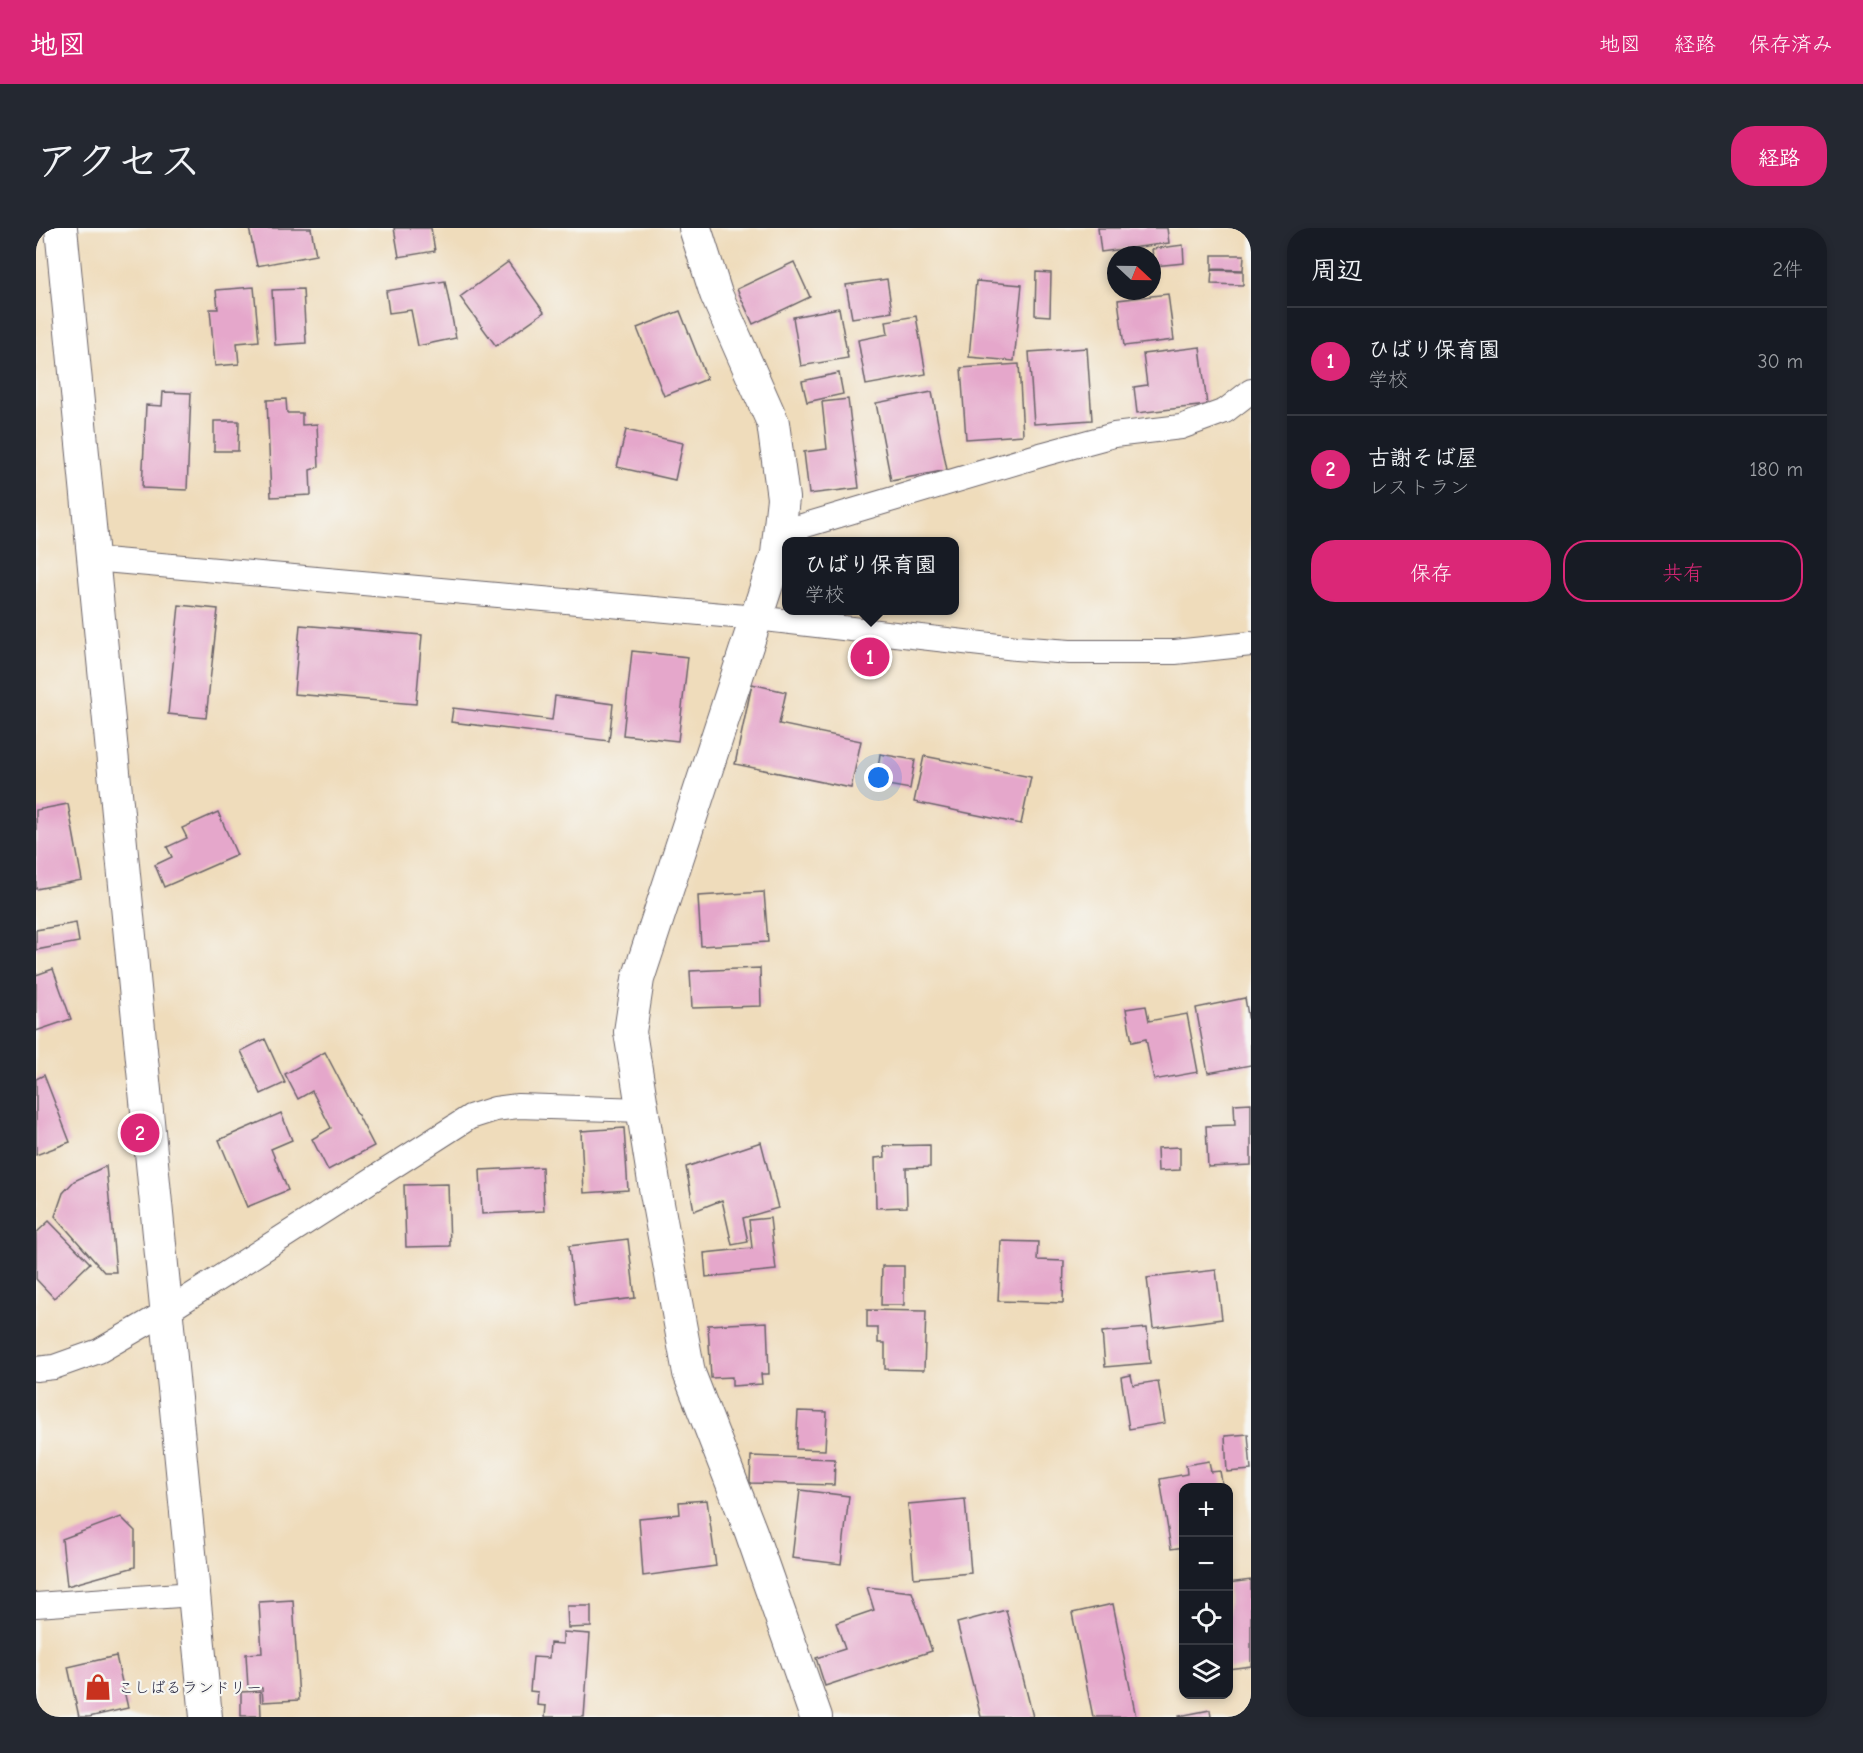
<!DOCTYPE html>
<html lang="ja">
<meta charset="utf-8">
<style>
:root{--surface:#171b24;--page:#242831;--text:#f1f3f6;--muted:#9ea1a6;--line:#363941;--accent:#db2777}
body{margin:0;font-family:"Comic Neue","Klee One",sans-serif;background:var(--page);color:var(--text)}
.controls{position:absolute;right:18px;bottom:18px;display:grid;overflow:hidden;border-radius:12px;box-shadow:0 3px 9px #0003}
.controls button{width:54px;height:54px;display:grid;place-items:center;padding:0;border:0;border-bottom:2px solid var(--line);background:var(--surface);color:var(--text);font:30px sans-serif}
.compass{position:absolute;left:1071px;top:18px;width:54px;height:54px;border-radius:50%;background:var(--surface);box-shadow:0 3px 9px #0003;rotate:112deg}
.you{position:absolute;left:843px;top:550px;width:21px;height:21px;margin:-15px;border:4px solid #fff;border-radius:50%;background:#1a73e8;box-shadow:0 0 0 9px #1a73e833}
.badge{display:grid;place-items:center;width:39px;height:39px;border-radius:50%;background:var(--accent);color:#fff;font-size:20px;font-weight:700}
.pin{position:absolute;translate:-50% -50%;border:3px solid #fff;box-shadow:0 2px 6px #0006}
.popup{position:absolute;left:746px;top:309px;width:177px;height:78px;box-sizing:border-box;display:grid;place-content:center;border-radius:12px;background:var(--surface);filter:drop-shadow(0 2px 4px #0005);font-size:20px;white-space:nowrap;color:var(--muted)}
.popup b{font-size:22px;color:var(--text)}
.popup::after{content:'';position:absolute;left:50%;top:100%;margin-left:-12px;border:12px solid transparent;border-top-color:var(--surface)}
.list{margin:0;padding:0;list-style:none}
h2{display:flex;justify-content:space-between;align-items:center;height:78px;margin:0;padding:0 24px;font-size:26px}
h2 small{font-size:20px;font-weight:400;color:var(--muted)}
.list li{display:grid;grid-template-columns:39px 1fr auto;gap:18px;align-items:center;box-sizing:border-box;height:108px;padding:0 24px;border-top:2px solid var(--line)}
.list b{display:block;font-size:22px;white-space:nowrap}
.list p{margin:0;font-size:20px;white-space:nowrap;color:var(--muted)}
.list em{font-size:20px;font-style:normal;color:var(--muted)}
.actions{display:flex;gap:12px;padding:18px 24px}
.actions a{flex:1;padding:14px 0;border:2px solid var(--accent);border-radius:24px;text-align:center;font-size:21px;color:var(--accent)}
.actions .main{background:var(--accent);color:#fff}
.icon{flex:none;width:33px;height:33px;fill:none;stroke:currentColor;stroke-width:2;stroke-linecap:round;stroke-linejoin:round}
.map{position:relative;flex:none;width:1215px;height:1489px;overflow:hidden;border-radius:24px}
header{display:flex;align-items:center;gap:36px;box-sizing:border-box;height:84px;padding:0 30px;background:var(--accent);color:#fff}
header strong{font-size:28px}
nav{display:flex;gap:33px;margin-inline-start:auto;font-size:21px}
.intro{display:flex;align-items:center;justify-content:space-between;box-sizing:border-box;height:144px;padding:0 36px}
h1{margin:0;font-size:42px}
.button{padding:15px 27px;border-radius:24px;background:var(--accent);color:#fff;font-size:21px;font-weight:700}
main{display:flex;gap:36px;padding:0 36px}
aside{flex:1;background:var(--surface);border-radius:24px;box-shadow:0 3px 9px #0003}
.map>svg:first-child{display:block}
</style>
<header>
<strong>地図</strong>
<nav><a>地図</a><a>経路</a><a>保存済み</a></nav>
</header>
<div class="intro"><h1>アクセス</h1><a class="button">経路</a></div>
<main>
<div class="map">
<svg width="1215" height="1489" viewBox="0 0 1215 1489">
<rect width="100%" height="100%" fill="#f6f6f2"/>
<filter id="ink" filterUnits="userSpaceOnUse"><feTurbulence type="fractalNoise" baseFrequency=".0167" numOctaves="2"/><feDisplacementMap in="SourceGraphic" scale="12" xChannelSelector="R" yChannelSelector="G"/><feConvolveMatrix kernelMatrix="1 2 1 2 8 2 1 2 1" color-interpolation-filters="sRGB"/></filter>
<filter id="wash" filterUnits="userSpaceOnUse"><feTurbulence type="fractalNoise" baseFrequency=".008" numOctaves="4" result="noise"/><feDisplacementMap in="SourceGraphic" scale="24" xChannelSelector="R" yChannelSelector="G"/><feGaussianBlur stdDeviation="1.35" result="paint"/><feColorMatrix in="noise" values="0 0 0 0 0 0 0 0 0 0 0 0 0 0 0 0 0 1.4 0 .05"/><feComposite in="paint" operator="in"/></filter>
<g filter="url(#wash)">
<rect width="100%" height="100%" fill="#efdcbb"/>
<g id="blocks">
<g fill="#e5a7cb">
<path d="M213 0H275L280 27 221 38Z"/>
<path d="M358 0H395L399 23 363 29Z"/>
<path d="M1062 0H1131L1133 15 1065 24Z"/>
<path d="M1147 17 1148 35 1118 38 1116 21Z"/>
<path d="M1176 27H1208L1207 42 1176 41Z"/>
<path d="M472 34 508 84 460 118 424 69Z"/>
<path d="M758 34 774 69 717 96 701 61Z"/>
<path d="M1176 42 1207 43V57L1175 56Z"/>
<path d="M1000 44 1015 45 1014 88 999 87Z"/>
<path d="M851 51 856 84 816 90 810 57Z"/>
<path d="M409 53 420 110 382 118 375 82 353 85 350 63Z"/>
<path d="M940 53 986 57 978 133 933 129Z"/>
<path d="M218 59 223 113 201 115 203 136 179 138 174 81H182L180 62Z"/>
<path d="M267 61 270 115 239 117 236 62Z"/>
<path d="M1132 66 1138 112 1088 118 1082 72Z"/>
<path d="M803 80 812 130 765 138 757 89Z"/>
<path d="M644 83 671 151 628 168 601 100Z"/>
<path d="M880 88 890 146 830 157 822 112 852 106 850 93Z"/>
<path d="M1164 119 1171 177 1101 185 1098 159 1111 157 1107 126Z"/>
<path d="M1051 120 1056 192 998 196 993 124Z"/>
<path d="M983 136 987 207 930 211 925 140Z"/>
<path d="M803 145 807 166 771 174 766 153Z"/>
<path d="M127 164 155 165 151 262 106 260 110 177 126 178Z"/>
<path d="M896 164 911 242 855 253 840 175Z"/>
<path d="M250 171 251 185H266V197L281 196 283 239 274 242 275 267 235 269 231 172Z"/>
<path d="M812 171 823 260 773 266 768 224 791 221 786 174Z"/>
<path d="M178 193H203L202 223H178Z"/>
<path d="M590 202 647 215 639 252 581 239Z"/>
<path d="M143 377 182 381 170 490 132 486Z"/>
<path d="M264 397 386 407 380 476 258 466Z"/>
<path d="M596 423 652 429 642 513 587 507Z"/>
<path d="M716 456 750 464 743 496 825 513 815 560 699 536Z"/>
<path d="M519 468 577 476 573 513 415 494 417 480 516 492Z"/>
<path d="M844 526 879 532 874 561 840 555Z"/>
<path d="M888 528 995 549 985 596 878 574Z"/>
<path d="M32 576 46 652 0 661V582Z"/>
<path d="M182 584 201 627 128 659 119 637 136 629 131 619 151 610 146 600Z"/>
<path d="M728 664 732 714 665 718 662 668Z"/>
<path d="M40 695 43 714 0 722V702Z"/>
<path d="M724 740 725 778 656 780 654 743Z"/>
<path d="M17 741 35 791 0 803V747Z"/>
<path d="M1209 770 1215 805V837L1172 845 1160 780Z"/>
<path d="M1110 778 1113 793 1151 786 1162 844 1118 852 1110 811 1096 814 1090 781Z"/>
<path d="M229 811 249 855 225 866 205 823Z"/>
<path d="M289 824 338 918 292 942 276 911 295 900 276 863 262 871 249 846Z"/>
<path d="M8 847 34 914 0 927V851Z"/>
<path d="M1215 875V937L1172 939 1170 898 1199 897 1198 876Z"/>
<path d="M245 885 256 912 235 921 252 962 211 979 183 912Z"/>
<path d="M588 900 592 962 548 965 545 903Z"/>
<path d="M725 914 742 980 707 990 712 1014 696 1017 686 972 658 983 650 939Z"/>
<path d="M894 917V939L870 940 871 979 840 980 839 930 849 929 848 918Z"/>
<path d="M1144 919V942L1122 943 1121 920Z"/>
<path d="M70 938 80 1044H68L19 988 27 965 38 953Z"/>
<path d="M506 939 508 983 446 986 444 942Z"/>
<path d="M412 956 414 1018 370 1019 368 957Z"/>
<path d="M734 990 740 1042 670 1049 668 1025 716 1020 713 992Z"/>
<path d="M13 993 54 1035 18 1070 0 1051V1005Z"/>
<path d="M592 1011 599 1070 539 1077 533 1018Z"/>
<path d="M965 1013 1002 1014 1001 1032 1028 1033 1027 1075 962 1073Z"/>
<path d="M846 1038H868V1077H845Z"/>
<path d="M1180 1042 1186 1091 1117 1100 1111 1050Z"/>
<path d="M831 1082 890 1083 888 1142 849 1141V1115H842V1100H831Z"/>
<path d="M731 1094 733 1146H725L726 1156 696 1158V1149L675 1150 672 1097Z"/>
<path d="M1111 1100 1114 1135 1069 1139 1066 1104Z"/>
<path d="M1095 1147 1097 1157 1122 1153 1129 1195 1093 1201 1085 1149Z"/>
<path d="M762 1183 791 1184 789 1222 760 1221Z"/>
<path d="M1212 1206 1215 1242 1191 1244 1189 1208Z"/>
<path d="M715 1228 799 1231 798 1257 714 1255Z"/>
<path d="M1173 1233 1175 1244 1184 1243 1187 1260H1148V1319L1135 1321 1124 1251 1151 1246 1150 1237Z"/>
<path d="M764 1262 813 1268 805 1336 756 1330Z"/>
<path d="M929 1271 935 1345 878 1350 872 1276Z"/>
<path d="M671 1272 680 1338 607 1348 603 1290 644 1286 643 1274Z"/>
<path d="M85 1289 99 1303V1339L31 1358 26 1311Z"/>
<path d="M1215 1352V1438L1192 1441V1355Z"/>
<path d="M831 1359 876 1364 896 1423 789 1458 780 1430 809 1421 800 1395 838 1382Z"/>
<path d="M257 1372 263 1472 227 1474 226 1460H212L210 1426 226 1425 223 1374Z"/>
<path d="M1077 1376 1100 1489H1057L1036 1385Z"/>
<path d="M531 1378H555V1399L532 1400Z"/>
<path d="M970 1382 997 1489H945L921 1395Z"/>
<path d="M527 1404 554 1406 548 1489H509L510 1478 501 1477 502 1464 494 1463 497 1429 513 1430 514 1415 527 1416Z"/>
<path d="M80 1428 92 1480 53 1489H43L32 1439Z"/>
<path d="M224 1463 225 1488H205V1464Z"/>
<path d="M1174 1482 1175 1489H1143V1488Z"/>
</g>
</g>
</g>
<g filter="url(#ink)">
<use href="#blocks" fill-opacity="0" stroke="#6a6368" stroke-width="1.5"/>
<g fill="none" stroke-linecap="round" stroke-linejoin="round">
<defs>
<g id="minor">
<path d="M743 305 1008 226 1078 207 1145 199 1189 183 1215 163"/>
<path d="M57 331 720 390 980 420 1034 424H1139L1215 416"/>
<path d="M0 1141 18 1139 63 1123 130 1084 434 889 459 881 482 878 607 882"/>
<path d="M0 1377 158 1366"/>
</g>
<g id="tertiary">
<path d="M25 0 170 1489"/>
<path d="M659 0 680 66 737 195 747 270 741 326 602 751 594 804 618 954 653 1145 715 1304 780 1489"/>
</g>
</defs>
<use href="#minor" stroke="#6a6368" stroke-width="26"/>
<use href="#tertiary" stroke="#6a6368" stroke-width="34"/>
<use href="#minor" stroke="#fff" stroke-width="24"/>
<use href="#tertiary" stroke="#fff" stroke-width="32"/>
</g>
</g>
<defs>
<symbol id="shop-bare" viewBox="-9 -9 18 18"><path d="M-5-2.5h2.3a2.7 3.5 0 0 1 5.4 0H5L5.5 6h-11ZM-1.5-2.5h3a1.5 2.3 0 0 0-3 0Z" fill="#c8321e" stroke="#f6f6f2" stroke-width="2.5" paint-order="stroke"/></symbol>
</defs>
<g fill-rule="evenodd">
<use href="#shop-bare" x="43" y="1440" width="38" height="38"/>
</g>
<g text-anchor="middle" stroke-width="4.5" stroke-linejoin="round" paint-order="stroke">
<g font-size="16" fill="#22223b" stroke="#f6f6f2" text-anchor="start">
<text x="82" y="1465">こしばるランドリー</text>
</g>
</g>
</svg>
<div class="controls">
<button>+</button>
<button>−</button>
<button><svg class="icon" aria-label="locate" viewBox="0 0 24 24"><circle cx="12" cy="12" r="6"/><path d="M12 2v4M12 18v4M2 12h4M18 12h4"/></svg></button>
<button><svg class="icon" aria-label="layers" viewBox="0 0 24 24"><path d="M12 4l9 5-9 5-9-5zM3 14l9 5 9-5"/></svg></button>
</div>
<svg class="compass" viewBox="-18 -18 36 36"><path d="M0-13l5 13h-10z" fill="#e53935"/><path d="M0 13l5-13h-10z" fill="#9ea1a6"/></svg>
<div class="you"></div>
<div class="pin badge" style="left:834px;top:429px">1</div>
<div class="popup"><b>ひばり保育園</b>学校</div>
<div class="pin badge" style="left:104px;top:905px">2</div>
</div>
<aside>
<h2>周辺<small>2件</small></h2>
<ul class="list">
<li><span class="badge">1</span><div><b>ひばり保育園</b><p>学校</p></div><em>30 m</em></li>
<li><span class="badge">2</span><div><b>古謝そば屋</b><p>レストラン</p></div><em>180 m</em></li>
</ul>
<div class="actions"><a class="main">保存</a><a>共有</a></div>
</aside>
</main>
